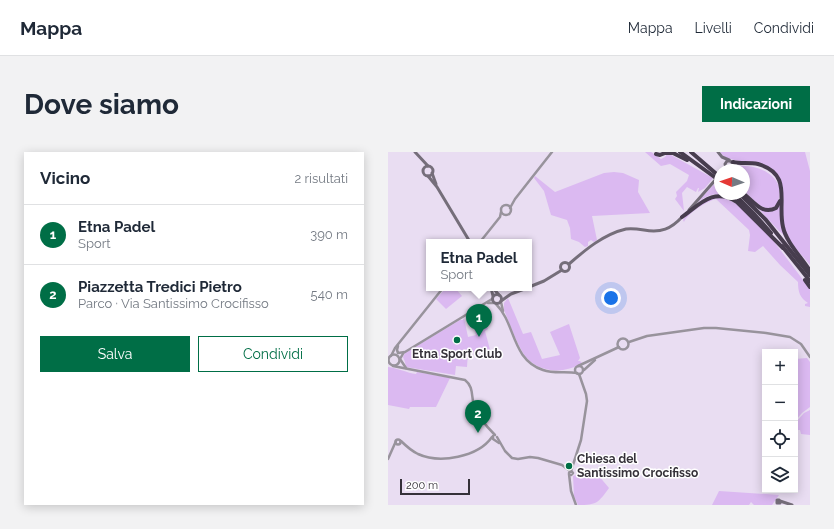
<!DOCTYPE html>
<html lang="it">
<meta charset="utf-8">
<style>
:root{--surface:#fff;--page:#f2f2f3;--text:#1f2937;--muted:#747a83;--line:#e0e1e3;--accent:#006e46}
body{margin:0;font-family:Raleway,sans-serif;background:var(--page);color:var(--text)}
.controls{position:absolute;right:12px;bottom:12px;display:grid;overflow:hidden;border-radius:0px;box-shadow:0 2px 10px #0003}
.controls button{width:36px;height:36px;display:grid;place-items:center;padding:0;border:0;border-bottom:1px solid var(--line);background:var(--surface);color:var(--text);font:20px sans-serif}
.compass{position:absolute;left:326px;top:12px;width:36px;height:36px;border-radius:50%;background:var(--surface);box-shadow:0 2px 10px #0003;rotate:272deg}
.scale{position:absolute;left:12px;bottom:10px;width:70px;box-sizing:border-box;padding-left:4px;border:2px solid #353139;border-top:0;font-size:11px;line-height:14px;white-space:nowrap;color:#353139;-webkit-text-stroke:3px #fff;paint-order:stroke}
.you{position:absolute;left:223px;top:146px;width:14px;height:14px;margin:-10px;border:3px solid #fff;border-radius:50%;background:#1a73e8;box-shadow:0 0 0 6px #1a73e833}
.badge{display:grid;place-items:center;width:26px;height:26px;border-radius:50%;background:var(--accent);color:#fff;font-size:13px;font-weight:700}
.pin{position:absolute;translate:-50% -33px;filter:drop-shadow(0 1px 2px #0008)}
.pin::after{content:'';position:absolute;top:21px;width:14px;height:12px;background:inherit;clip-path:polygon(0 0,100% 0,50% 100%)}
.popup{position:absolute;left:38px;top:87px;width:106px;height:52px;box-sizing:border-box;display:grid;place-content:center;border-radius:0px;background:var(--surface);filter:drop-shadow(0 1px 3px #0005);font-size:13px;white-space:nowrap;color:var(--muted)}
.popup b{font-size:15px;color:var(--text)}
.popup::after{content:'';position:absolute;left:50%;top:100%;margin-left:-8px;border:8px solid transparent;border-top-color:var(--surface)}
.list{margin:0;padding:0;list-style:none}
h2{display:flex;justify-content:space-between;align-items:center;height:52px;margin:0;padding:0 16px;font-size:17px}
h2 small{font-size:13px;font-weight:400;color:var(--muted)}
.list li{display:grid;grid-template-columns:26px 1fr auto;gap:12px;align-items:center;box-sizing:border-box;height:60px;padding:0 16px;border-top:1px solid var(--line)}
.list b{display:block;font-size:15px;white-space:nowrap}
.list p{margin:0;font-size:13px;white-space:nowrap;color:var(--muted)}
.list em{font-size:13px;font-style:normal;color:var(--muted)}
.actions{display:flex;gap:8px;padding:12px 16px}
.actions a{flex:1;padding:9px 0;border:1px solid var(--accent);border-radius:0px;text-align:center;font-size:14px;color:var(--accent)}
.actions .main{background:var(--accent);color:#fff}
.icon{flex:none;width:22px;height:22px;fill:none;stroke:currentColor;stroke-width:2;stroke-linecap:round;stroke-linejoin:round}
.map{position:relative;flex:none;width:422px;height:353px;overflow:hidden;border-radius:0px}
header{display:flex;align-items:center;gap:24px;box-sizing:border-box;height:56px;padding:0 20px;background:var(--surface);border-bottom:1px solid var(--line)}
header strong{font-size:19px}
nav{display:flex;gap:22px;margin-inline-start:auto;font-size:14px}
.intro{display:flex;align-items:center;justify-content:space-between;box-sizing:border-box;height:96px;padding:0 24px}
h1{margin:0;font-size:28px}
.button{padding:10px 18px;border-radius:0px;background:var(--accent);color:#fff;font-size:14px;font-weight:700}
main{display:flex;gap:24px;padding:0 24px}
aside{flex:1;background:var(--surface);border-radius:0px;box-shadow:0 2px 10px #0003}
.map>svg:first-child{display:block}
</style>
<header>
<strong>Mappa</strong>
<nav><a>Mappa</a><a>Livelli</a><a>Condividi</a></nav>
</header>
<div class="intro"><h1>Dove siamo</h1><a class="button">Indicazioni</a></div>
<main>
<aside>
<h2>Vicino<small>2 risultati</small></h2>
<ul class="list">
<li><span class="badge">1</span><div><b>Etna Padel</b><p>Sport</p></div><em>390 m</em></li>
<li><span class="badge">2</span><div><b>Piazzetta Tredici Pietro</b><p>Parco · Via Santissimo Crocifisso</p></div><em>540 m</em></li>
</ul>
<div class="actions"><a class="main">Salva</a><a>Condividi</a></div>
</aside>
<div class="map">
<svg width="422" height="353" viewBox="0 0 422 353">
<rect width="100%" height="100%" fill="#e9ddf2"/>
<g fill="#dbb9f1">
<path d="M257 0H263L273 7 277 5 279 2 283 3 325 26 317 36 310 40 311 36H310L308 40 299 35 294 41 296 59 287 47 289 44 288 40 299 29 301 23 282 12 273 14Z"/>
<path d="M332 0H417L422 19V113C414 103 402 92 398 81 390 58 403 40 385 20 379 12 349 10 339 6 336 5 334 2 332 0Z"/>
<path d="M350 14C373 12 402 27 388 54L379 57 371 53 356 39V18H347Z"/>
<path d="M226 20 235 21 251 28 250 40 262 61 204 64 209 88 206 90 203 88 200 90V94L197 95 191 90 183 87 182 76 179 68 163 63 156 39 146 26 147 24 167 40 216 21Z"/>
<path d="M328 30 332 33V42H343L356 56C339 44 328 35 309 51Z"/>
<path d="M322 46H337L349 52 384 87 422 137V155L417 154V152L420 151C412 146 410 140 410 130L392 113 375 94 367 100 360 99 362 83 361 78 328 47C319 49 299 62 296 70L295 68 298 64Z"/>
<path d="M391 54H393L397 84 391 79 370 56 389 57Z"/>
<path d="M58 136H67L74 144 58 157 48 147Z"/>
<path d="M120 146 135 182 143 180 154 207 172 203 162 180 181 172 192 206 190 209H192L194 211C175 223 148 221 135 201 127 188 122 172 116 158V151Z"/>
<path d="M92 157 100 177 97 179 104 205 95 204 93 199 80 200 79 215 68 214 67 223 18 215 17 210 15 205 17 201 72 168H75L76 166 80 185 88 183 82 162Z"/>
<path d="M419 206 422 210V255L414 261 407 269V207Z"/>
<path d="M0 215C10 216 19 221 28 222L29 220 62 226 48 255H22L21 257 0 253Z"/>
<path d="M422 258V284V283L413 282 412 278H407V271L416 261Z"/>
<path d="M205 317 221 336C210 351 209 353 190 353L186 344 185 324Z"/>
<path d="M331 339 391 343 384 353H366L363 350 361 353H324Z"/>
</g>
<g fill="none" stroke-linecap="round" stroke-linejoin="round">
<g stroke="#98939c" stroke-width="2.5">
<circle cx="118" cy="58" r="5"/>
<path d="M122 56 127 47 164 0"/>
<path d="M92 90 112 65 113 60"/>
<path d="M113 150 115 159"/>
<path d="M100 151H106"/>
<path d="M108 152C128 172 123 207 155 218 166 222 177 219 189 221"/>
<circle cx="235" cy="192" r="5.5"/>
<path d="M241 190 259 184 316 176H328L378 181 402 185 413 192 422 205"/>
<path d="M10 194 9 198 10 201 17 200 104 147"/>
<path d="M16 200 12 207 18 216"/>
<circle cx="6" cy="208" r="5.5"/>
<path d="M3 204 7 196 55 136"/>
<path d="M5 214 77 228C86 235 83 244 86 254 90 265 100 276 107 283"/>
<path d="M190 214 231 195"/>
<circle cx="191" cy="218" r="4"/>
<path d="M196 218 207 208"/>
<path d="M105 284V287L111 291"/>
<path d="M109 285 117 299 124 306 130 307 142 305 150 306 174 313 182 319"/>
<circle cx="10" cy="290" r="2.5"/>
<path d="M13 289C18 294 24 299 30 302 52 312 90 305 104 285"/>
<path d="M0 307 8 289"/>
<path d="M183 319 193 288 199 249 198 242 191 222"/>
<path d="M183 319 185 321 183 323 181 321Z"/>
<path d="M181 322 183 339 188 353"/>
</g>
<g stroke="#756e7a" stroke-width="3">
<path d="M27 0 40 14"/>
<path d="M330 0 334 5 341 8"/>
<circle cx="40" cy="19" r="5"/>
<path d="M340 18 338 16 337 12 339 9H342L346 12V16L344 18"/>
<path d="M44 21 48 32"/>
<path d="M40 24 49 35 82 90"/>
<path d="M301 58 329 26"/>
<circle cx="177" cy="115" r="4.5"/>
<path d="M181 112C197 98 216 82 238 77 244 76 250 77 256 78 273 81 283 77 294 65"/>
<path d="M141 135 156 129 174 118"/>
<path d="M103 136 105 144"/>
<path d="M105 136 111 143"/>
<circle cx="109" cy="147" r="4.5"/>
<path d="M113 149 123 142 139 136"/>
<path d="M391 348 392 351H389V348Z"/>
<path d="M392 349 404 353"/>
</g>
<g stroke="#473d4e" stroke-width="4">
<path d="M283 0 299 8"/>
<path d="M292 0 332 29"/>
<path d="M303 0 332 25"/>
<path d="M268 2 272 3 277 1H285"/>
<path d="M345 10C353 12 361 10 370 12 405 22 389 50 395 75 398 90 414 106 422 119"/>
<path d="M346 42 367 63 383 81"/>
<path d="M352 42 378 68 422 123"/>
<path d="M356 42C366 50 374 63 388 56L392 49"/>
<path d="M294 65C312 52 326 35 349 50L395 96"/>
<path d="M394 94 422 129"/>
<path d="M417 128 422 135"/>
</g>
</g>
<g fill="#006e46" stroke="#fff" stroke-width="1.5">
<circle cx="69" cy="188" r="4"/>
<circle cx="181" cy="314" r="4"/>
</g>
<g text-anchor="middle" stroke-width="3" stroke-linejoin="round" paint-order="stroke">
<g font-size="12" font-weight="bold" fill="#353139" stroke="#fff">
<text x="69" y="206">Etna Sport Club</text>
<text x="189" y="311" text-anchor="start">Chiesa del<tspan x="189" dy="14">Santissimo Crocifisso</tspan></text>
</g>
</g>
</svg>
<div class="controls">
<button>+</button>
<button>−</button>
<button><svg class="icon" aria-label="locate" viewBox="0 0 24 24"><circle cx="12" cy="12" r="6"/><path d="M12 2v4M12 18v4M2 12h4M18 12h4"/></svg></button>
<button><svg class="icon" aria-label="layers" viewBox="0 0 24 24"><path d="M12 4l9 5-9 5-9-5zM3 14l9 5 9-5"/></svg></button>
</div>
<svg class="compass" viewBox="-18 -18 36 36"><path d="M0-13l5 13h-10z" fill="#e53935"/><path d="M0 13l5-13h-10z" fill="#747a83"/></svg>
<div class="scale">200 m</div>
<div class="you"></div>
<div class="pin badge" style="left:91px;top:185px">1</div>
<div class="popup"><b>Etna Padel</b>Sport</div>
<div class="pin badge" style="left:90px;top:281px">2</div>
</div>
</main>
